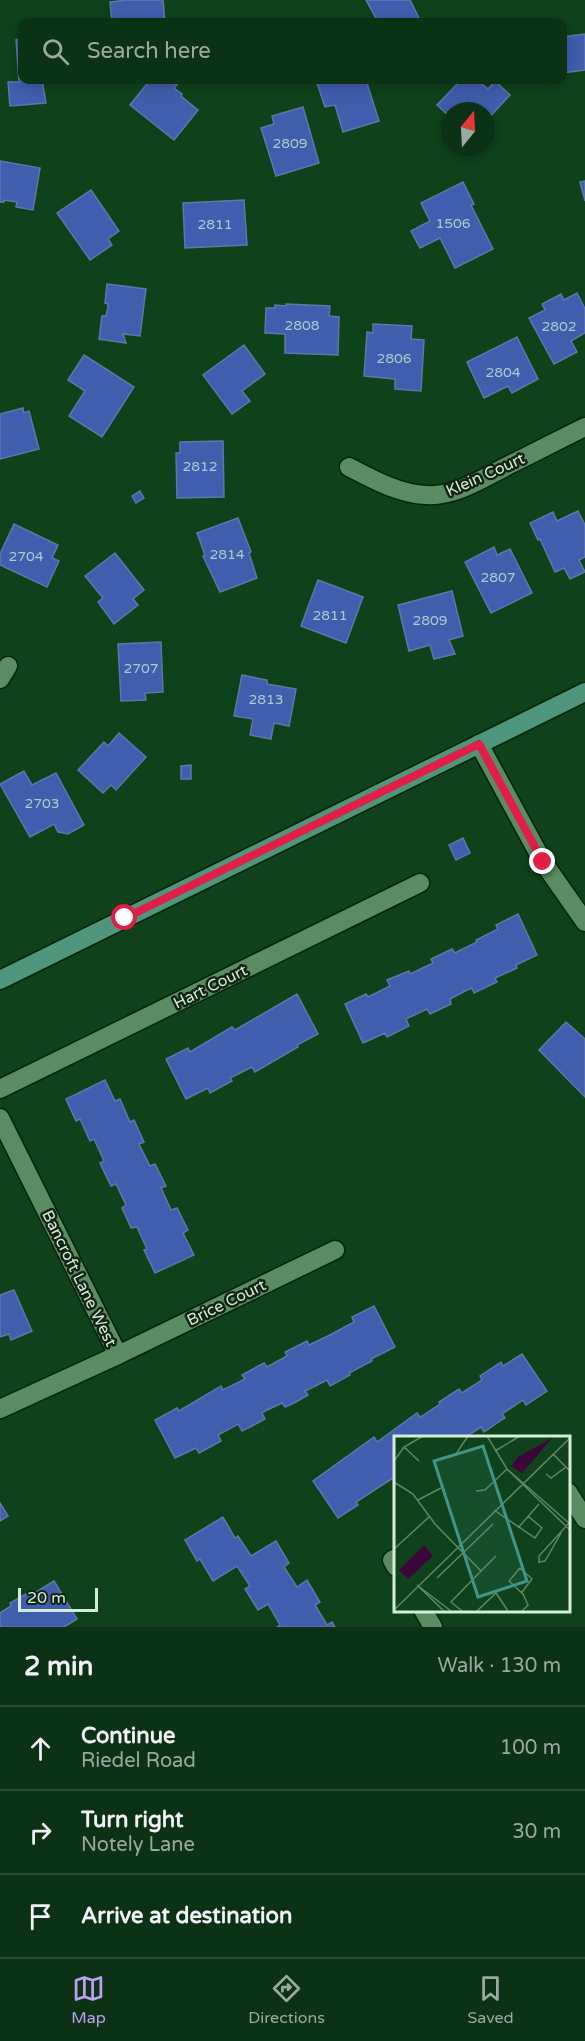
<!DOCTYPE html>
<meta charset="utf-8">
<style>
:root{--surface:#0b3214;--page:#143a1d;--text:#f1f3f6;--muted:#9aaaa0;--line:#2b4d34;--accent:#bca0f2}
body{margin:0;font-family:"Varela Round",sans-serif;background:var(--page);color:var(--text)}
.compass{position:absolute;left:441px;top:102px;width:54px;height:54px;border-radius:50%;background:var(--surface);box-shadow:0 3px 15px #0003;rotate:18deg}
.scale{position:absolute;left:18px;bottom:15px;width:80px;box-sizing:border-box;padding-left:6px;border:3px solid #d4eed6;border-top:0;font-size:16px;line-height:21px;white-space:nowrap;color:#d4eed6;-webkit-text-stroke:4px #0f2312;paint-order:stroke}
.stop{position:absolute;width:18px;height:18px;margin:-14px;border:4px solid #e11d48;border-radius:50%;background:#fff}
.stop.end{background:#e11d48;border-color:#fff;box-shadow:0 2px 6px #0008}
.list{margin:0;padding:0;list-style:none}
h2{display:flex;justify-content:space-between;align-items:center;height:78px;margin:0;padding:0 24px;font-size:26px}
h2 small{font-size:20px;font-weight:400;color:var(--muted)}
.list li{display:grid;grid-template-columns:39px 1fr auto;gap:18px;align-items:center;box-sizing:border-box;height:84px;padding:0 24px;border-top:2px solid var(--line)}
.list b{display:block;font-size:22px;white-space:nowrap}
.list p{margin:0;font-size:20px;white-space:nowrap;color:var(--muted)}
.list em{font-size:20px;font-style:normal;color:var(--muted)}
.icon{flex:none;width:33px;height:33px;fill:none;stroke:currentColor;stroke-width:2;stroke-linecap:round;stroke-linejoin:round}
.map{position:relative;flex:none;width:585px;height:1627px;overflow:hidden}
.search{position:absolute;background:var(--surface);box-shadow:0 3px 15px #0003;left:18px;right:18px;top:18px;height:66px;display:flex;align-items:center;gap:15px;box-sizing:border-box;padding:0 21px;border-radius:12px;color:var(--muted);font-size:22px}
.sheet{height:330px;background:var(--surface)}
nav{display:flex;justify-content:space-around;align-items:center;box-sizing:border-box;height:84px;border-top:2px solid var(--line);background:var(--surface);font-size:16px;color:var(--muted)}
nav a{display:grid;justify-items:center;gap:3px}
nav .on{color:var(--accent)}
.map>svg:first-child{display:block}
</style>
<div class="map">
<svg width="585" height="1627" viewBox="0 0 585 1627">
<rect width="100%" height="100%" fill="#0f421a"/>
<g fill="#415dae" stroke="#6175aa" stroke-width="1.5">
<path d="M127 0H163L165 22H112L110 2Z"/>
<path d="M366 0H410L420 20 414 22H378Z"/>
<path d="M585 34V70L563 73 562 37Z"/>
<path d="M22 39V80H42L46 103 10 106 8 82H19L16 40Z"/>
<path d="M150 80H169L177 85 174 88 182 94 181 96 198 110 174 140 130 105Z"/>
<path d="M316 80H366L379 121 343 132 335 105 325 107Z"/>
<path d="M461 80H477L488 89 495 81 510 95 486 121V111H450V117L437 105Z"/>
<path d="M303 107 319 163 276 176 261 128 274 124 272 116Z"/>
<path d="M0 161 40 168 33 210 16 207 17 202 4 200V202H0Z"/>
<path d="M585 181V201L580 182Z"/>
<path d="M463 182 474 204 471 205 493 249 455 268 440 238 420 248 411 231 430 221 421 203Z"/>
<path d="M91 190 119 231 108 239 112 245 90 260 57 213Z"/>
<path d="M244 200 247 245 185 248 183 203Z"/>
<path d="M107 284 146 289 140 336 123 334 126 343 99 339 102 316H106L108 307V304L105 303Z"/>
<path d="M577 293 585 309V333L571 341 577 352 554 364 529 318 545 310 542 304 561 294 564 300Z"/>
<path d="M286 304 330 306 329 316 339 317 338 355 285 353V334L265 333 266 308H275V305L286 306Z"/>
<path d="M373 324 412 326 411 339 424 340 421 391 395 389V379L364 376 367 332 373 333Z"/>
<path d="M517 337 538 379 512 393 508 386 484 398 467 362Z"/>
<path d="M244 345 265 374 242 391 250 401 232 414 203 375Z"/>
<path d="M84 355 134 387 102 437 69 416 85 391 68 380Z"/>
<path d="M23 408 24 413 29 411 39 449 0 459V414Z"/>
<path d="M223 441 224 497 177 498 176 453H180V442Z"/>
<path d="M140 491 144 498 136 503 132 496Z"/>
<path d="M578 511 585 525V557L579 560 585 572 570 579 564 568 555 572 540 539 538 540 530 523 553 512 557 521Z"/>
<path d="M238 518 251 552 249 553 257 578 220 592 203 556 205 555 197 533Z"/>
<path d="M14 524 58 545 52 558 59 561 47 587 0 565V554Z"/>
<path d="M494 547 497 555 510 549 532 593 491 613 465 562Z"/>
<path d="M115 553 144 590 133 599 138 605 114 624 98 602 103 598 85 576Z"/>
<path d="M318 580 363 597 346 643 301 626Z"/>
<path d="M452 591 463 636 449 640 455 654 434 659 430 645 409 651 398 605Z"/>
<path d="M161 642 163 692 145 693 146 700 121 701 118 644Z"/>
<path d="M242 675 267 680V684L296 689 289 726 274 723 271 739 250 735 253 719 234 716Z"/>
<path d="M119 733 146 757 116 790 111 785 103 793 78 770 104 742 108 746Z"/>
<path d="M191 765V779H181V766Z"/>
<path d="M24 771 32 785 56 773 84 825 68 834 58 832 54 824 30 837 0 784Z"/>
<path d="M463 838 470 853 456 860 449 845Z"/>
<path d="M518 914 537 955 516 965 517 968 495 978 497 982 474 993 472 988 467 990 450 999 451 1004 430 1014 427 1009 406 1019 409 1026 387 1037 385 1033 363 1043 345 1004 366 994 368 997 390 986 387 980 409 971 410 974 429 965 433 963 431 959 452 949 455 953 477 942 476 940 498 929 496 925Z"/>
<path d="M297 994 318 1034 297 1045 298 1047 255 1072 252 1067 230 1078 232 1081 210 1093 208 1088 186 1099 166 1059 188 1048 190 1052 232 1027 235 1030Z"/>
<path d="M566 1022 585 1039V1097L539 1050Z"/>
<path d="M105 1080 115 1101 120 1099 130 1122 134 1120 144 1142 139 1144 150 1166 155 1164 166 1186 161 1188 171 1210 177 1208 188 1230 183 1233 194 1255 155 1273 144 1250 147 1249 137 1227 131 1228 122 1208 126 1205 116 1184 111 1186 100 1163 104 1161 94 1139 90 1141 80 1119 76 1121 66 1099Z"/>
<path d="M14 1290 32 1331 11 1340 9 1334 0 1337V1295Z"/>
<path d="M374 1306 395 1347 371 1359 372 1361 349 1373 350 1375 330 1386 327 1380 305 1391 308 1395 294 1403 285 1407 282 1403 265 1411 262 1413 265 1419 250 1427 242 1431 238 1424 218 1435 221 1441 219 1442 199 1453 196 1448 175 1458 155 1420 177 1408 179 1411 221 1386 223 1390 245 1379 242 1375 264 1363 267 1367 287 1356 285 1352 307 1341 309 1345 330 1335 354 1322 352 1317Z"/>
<path d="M522 1354 547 1391 526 1405 523 1400 502 1414 505 1418 503 1419 484 1432 481 1427 464 1438H396V1476L356 1502 358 1505 338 1518 313 1481 374 1437 377 1442 417 1413 420 1417 422 1416 440 1404 439 1402 459 1389 462 1393 482 1380 480 1376 501 1362 503 1366Z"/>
<path d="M0 1503 8 1516 0 1521Z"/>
<path d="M223 1517 235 1538 238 1536 251 1556 276 1541 289 1563 284 1567 297 1587 307 1580 320 1602 315 1605 327 1625 332 1622 335 1627H277L280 1625 268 1604 258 1610 245 1589 250 1586 237 1566 213 1581 200 1559 197 1561 185 1540Z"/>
<path d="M54 1581 77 1619 64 1627H0V1613L11 1606 10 1603 31 1591 33 1594Z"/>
</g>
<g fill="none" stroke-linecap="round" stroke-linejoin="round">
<defs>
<g id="street">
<path d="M349 467C372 479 399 494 426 495 456 497 485 477 511 464 536 452 560 439 585 427"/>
<path d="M0 679 8 666"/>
<path d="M479 744 543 862 585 922"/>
<path d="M0 1089 420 883"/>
<path d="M0 1118 118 1355 0 1409"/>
<path d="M118 1355 335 1250"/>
<path d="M568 1492 585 1519"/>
<path d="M396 1558 392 1560 396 1567"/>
<path d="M423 1610 433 1627"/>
</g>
<path id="secondary" d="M0 980 585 692"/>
</defs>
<use href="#street" stroke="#012608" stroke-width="21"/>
<use href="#secondary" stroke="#012608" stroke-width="21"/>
<use href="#street" stroke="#5b8c61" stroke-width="18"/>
<use href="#secondary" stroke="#4e957b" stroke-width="18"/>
</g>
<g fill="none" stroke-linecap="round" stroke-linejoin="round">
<path stroke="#e11d48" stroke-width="8" d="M125 918 479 744 543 862"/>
</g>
<g text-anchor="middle" stroke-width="5" stroke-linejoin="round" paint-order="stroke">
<g font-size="14" fill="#afcacc">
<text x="290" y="148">2809</text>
<text x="453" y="228">1506</text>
<text x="215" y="229">2811</text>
<text x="302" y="330">2808</text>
<text x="559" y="331">2802</text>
<text x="394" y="363">2806</text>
<text x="503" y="377">2804</text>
<text x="200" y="471">2812</text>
<text x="227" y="559">2814</text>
<text x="26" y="561">2704</text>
<text x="498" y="582">2807</text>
<text x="330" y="620">2811</text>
<text x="430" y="625">2809</text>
<text x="141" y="673">2707</text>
<text x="266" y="704">2813</text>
<text x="42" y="808">2703</text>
</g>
<g font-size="16" fill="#d4eed6" stroke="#0f2312">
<text transform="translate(485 474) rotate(-24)" y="6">Klein Court</text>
<text transform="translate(210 986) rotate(-26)" y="6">Hart Court</text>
<text transform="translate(80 1278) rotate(64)" y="6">Bancroft Lane West</text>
<text transform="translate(226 1302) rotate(-26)" y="6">Brice Court</text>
</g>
</g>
<g transform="translate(394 1436)">
<rect width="176" height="176" fill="#0f421a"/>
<path d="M158 2 128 37 117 30 124 21ZM30 109 39 120 14 143 5 134Z" fill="#3c063d"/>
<path fill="none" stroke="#5e8765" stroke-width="1.5" d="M93 0 113 33 176 88M10 11 25 25M101 15 126 0M62 18 74 0M159 18 176 35M0 25 10 11 29 0M113 33 176 94M152 38 157 42 172 31M0 46 19 58 41 88 87 135 57 166 68 175M82 55 91 54 113 33M24 64 47 52M100 74 141 102 148 92 134 80M124 92 145 68M167 97 151 125 145 126V120L176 86M0 113 35 81M87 135 102 120M43 142 99 88M23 149 57 175M25 151 50 175M128 156 138 143 126 132 115 145 129 158 134 169 128 175M0 174 176 2M83 175 102 157 114 175"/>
<path fill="#409488" fill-opacity="0.15" stroke="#409488" stroke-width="3" d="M89 10 133 145 84 161 40 25Z"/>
<rect width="176" height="176" fill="none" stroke="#d4eed6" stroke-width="3"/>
</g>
</svg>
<svg class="compass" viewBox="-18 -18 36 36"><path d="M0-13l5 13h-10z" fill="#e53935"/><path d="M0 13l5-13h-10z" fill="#9aaaa0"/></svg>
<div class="scale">20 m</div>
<div class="stop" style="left:125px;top:918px"></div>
<div class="stop end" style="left:543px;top:862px"></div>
<div class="search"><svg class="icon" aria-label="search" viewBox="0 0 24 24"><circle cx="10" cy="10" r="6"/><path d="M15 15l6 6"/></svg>Search here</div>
</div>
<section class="sheet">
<h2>2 min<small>Walk · 130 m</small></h2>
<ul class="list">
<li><svg class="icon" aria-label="ahead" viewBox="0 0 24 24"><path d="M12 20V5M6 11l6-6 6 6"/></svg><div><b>Continue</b><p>Riedel Road</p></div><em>100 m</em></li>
<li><svg class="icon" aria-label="right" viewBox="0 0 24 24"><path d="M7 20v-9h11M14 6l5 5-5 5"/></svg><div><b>Turn right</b><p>Notely Lane</p></div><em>30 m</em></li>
<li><svg class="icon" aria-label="arrive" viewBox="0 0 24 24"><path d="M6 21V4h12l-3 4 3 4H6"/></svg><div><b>Arrive at destination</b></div></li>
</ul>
</section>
<nav>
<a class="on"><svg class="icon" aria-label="map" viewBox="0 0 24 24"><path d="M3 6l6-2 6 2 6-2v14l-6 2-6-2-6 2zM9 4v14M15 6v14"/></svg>Map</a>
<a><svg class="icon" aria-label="directions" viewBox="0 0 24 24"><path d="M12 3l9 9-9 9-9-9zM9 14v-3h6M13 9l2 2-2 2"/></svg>Directions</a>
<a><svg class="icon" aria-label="saved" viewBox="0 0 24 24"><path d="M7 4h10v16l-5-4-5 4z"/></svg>Saved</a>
</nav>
